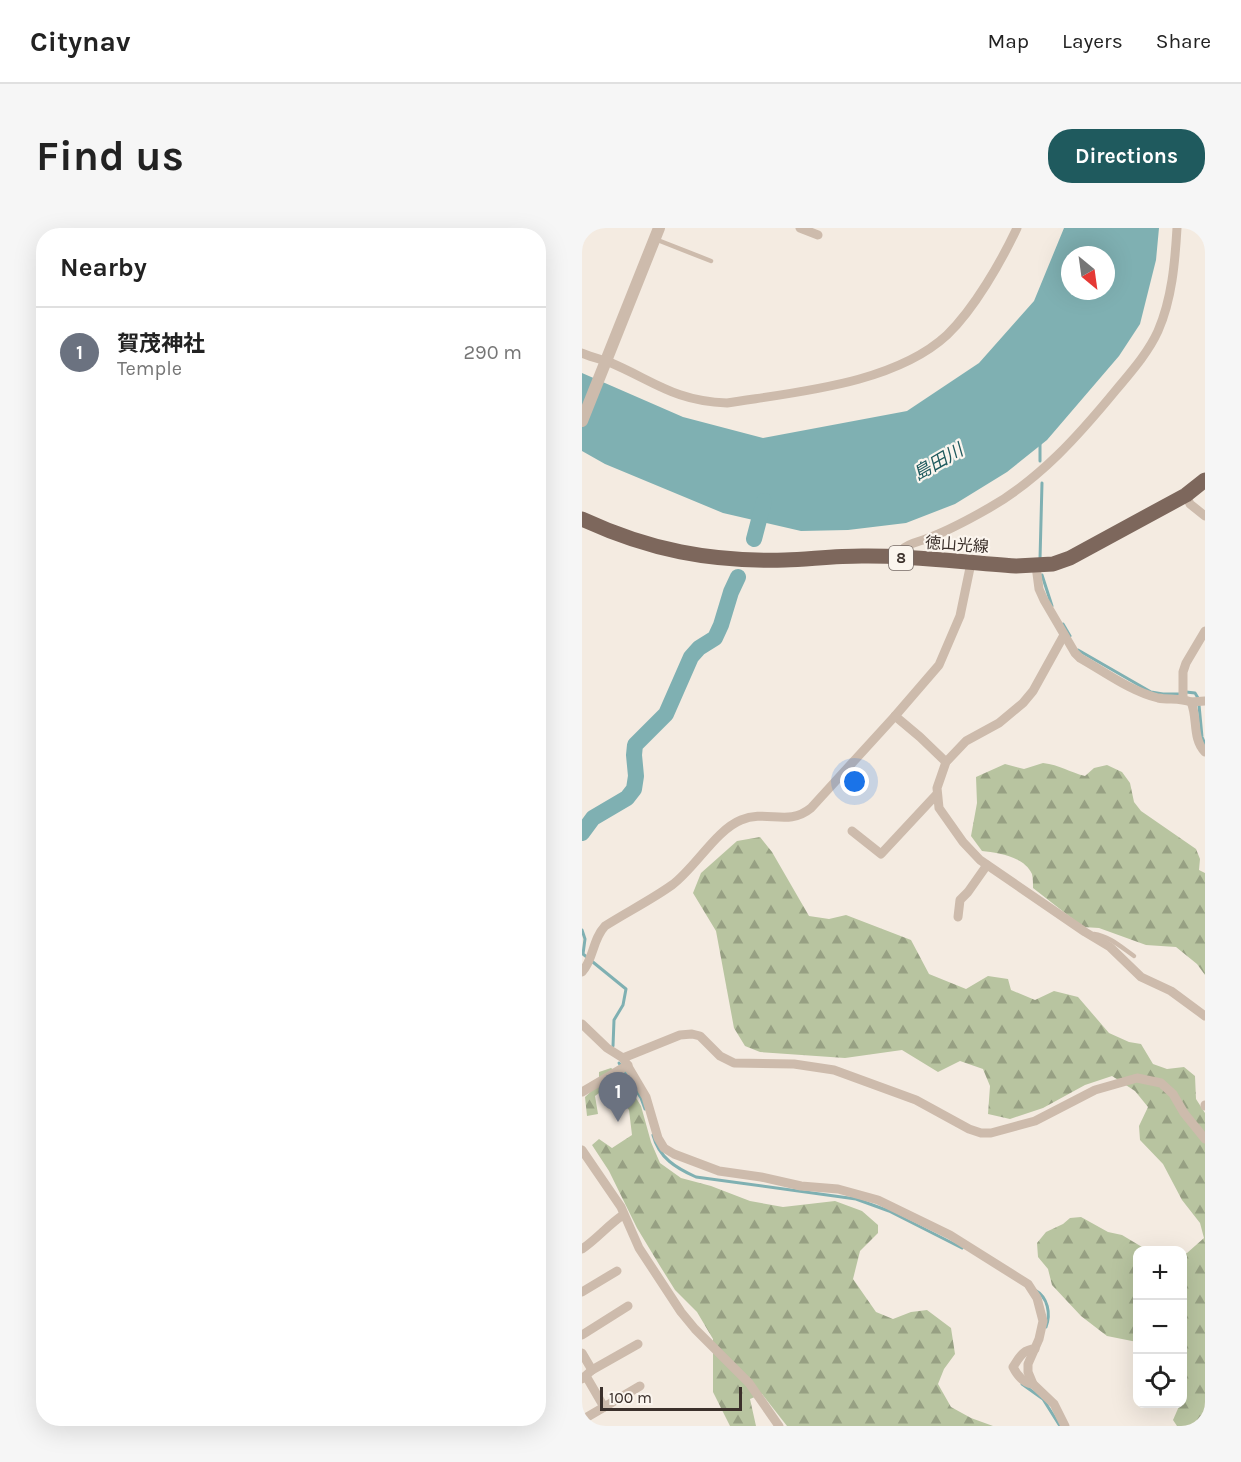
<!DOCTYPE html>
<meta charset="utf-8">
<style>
:root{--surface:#fff;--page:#f6f6f6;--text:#222;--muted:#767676;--line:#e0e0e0;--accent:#1f5a5e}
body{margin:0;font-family:Karla,"Noto Sans JP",sans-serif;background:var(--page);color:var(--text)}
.controls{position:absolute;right:18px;bottom:18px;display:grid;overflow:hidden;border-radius:12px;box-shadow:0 6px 24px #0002}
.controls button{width:54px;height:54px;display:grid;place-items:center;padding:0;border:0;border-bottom:2px solid var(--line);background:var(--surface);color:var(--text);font:30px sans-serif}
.compass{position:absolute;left:479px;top:18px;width:54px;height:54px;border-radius:50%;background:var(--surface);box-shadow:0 6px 24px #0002;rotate:151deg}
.scale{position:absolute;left:18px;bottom:15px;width:142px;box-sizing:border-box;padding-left:6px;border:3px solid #3b302b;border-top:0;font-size:16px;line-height:21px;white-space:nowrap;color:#3b302b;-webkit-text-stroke:4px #fbf5ee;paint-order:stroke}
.you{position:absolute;left:273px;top:554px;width:21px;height:21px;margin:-15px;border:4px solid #fff;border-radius:50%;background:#1a73e8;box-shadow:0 0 0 9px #1a73e833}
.badge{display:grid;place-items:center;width:39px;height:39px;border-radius:50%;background:var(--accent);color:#fff;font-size:20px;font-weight:700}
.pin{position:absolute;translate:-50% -50px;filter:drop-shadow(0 2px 3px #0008)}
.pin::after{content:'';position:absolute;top:32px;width:21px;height:18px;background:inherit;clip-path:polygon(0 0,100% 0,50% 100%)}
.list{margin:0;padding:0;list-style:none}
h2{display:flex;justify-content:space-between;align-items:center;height:78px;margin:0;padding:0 24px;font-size:26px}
h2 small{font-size:20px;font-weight:400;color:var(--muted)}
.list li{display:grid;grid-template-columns:39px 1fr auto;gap:18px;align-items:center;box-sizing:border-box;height:90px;padding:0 24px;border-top:2px solid var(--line)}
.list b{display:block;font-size:22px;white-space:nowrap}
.list p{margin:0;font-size:20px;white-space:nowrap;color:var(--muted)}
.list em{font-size:20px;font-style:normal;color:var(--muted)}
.icon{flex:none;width:33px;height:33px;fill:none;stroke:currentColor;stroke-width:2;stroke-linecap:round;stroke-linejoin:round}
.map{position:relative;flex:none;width:623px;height:1198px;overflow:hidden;border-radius:24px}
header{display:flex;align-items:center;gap:36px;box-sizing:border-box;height:84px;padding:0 30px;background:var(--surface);border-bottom:2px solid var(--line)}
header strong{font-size:28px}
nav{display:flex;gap:33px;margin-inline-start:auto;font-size:21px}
.intro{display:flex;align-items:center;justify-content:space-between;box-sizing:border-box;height:144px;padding:0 36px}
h1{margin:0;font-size:42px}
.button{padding:15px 27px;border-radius:24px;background:var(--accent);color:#fff;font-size:21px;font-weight:700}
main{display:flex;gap:36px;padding:0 36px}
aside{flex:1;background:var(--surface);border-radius:24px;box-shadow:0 6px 24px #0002}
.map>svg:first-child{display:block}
</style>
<header>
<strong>Citynav</strong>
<nav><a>Map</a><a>Layers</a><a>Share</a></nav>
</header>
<div class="intro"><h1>Find us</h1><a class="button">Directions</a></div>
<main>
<aside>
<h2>Nearby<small></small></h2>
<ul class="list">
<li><span class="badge" style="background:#6b7280">1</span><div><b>賀茂神社</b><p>Temple</p></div><em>290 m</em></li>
</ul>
</aside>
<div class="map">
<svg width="623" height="1198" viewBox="0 0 623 1198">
<defs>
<pattern id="forest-firs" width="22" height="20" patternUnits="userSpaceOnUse" patternTransform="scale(1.5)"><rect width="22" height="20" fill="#b8c4a0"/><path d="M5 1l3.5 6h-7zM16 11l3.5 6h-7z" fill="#97a083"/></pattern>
</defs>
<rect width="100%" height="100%" fill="#f4ebe1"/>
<g fill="url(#forest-firs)">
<path d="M461 535C478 537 487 544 503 548L512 540 525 537 540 544 548 555 552 574 559 583 614 621 618 631 617 642 623 645V747L615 736 594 719 564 717 517 700 501 699 451 660C451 656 451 650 450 646 442 628 416 625 400 623L389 608 395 575 394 549 423 536 442 541Z"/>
<path d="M178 609 190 624 227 688 247 691 264 687 329 712 347 746 384 761 406 748 426 751 429 762 453 772 472 763 496 769 527 805 547 814 559 816 571 836 585 841 602 839 613 848 614 871 623 885V1198H595L591 1192 598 1176H600L601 1026 605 1025 622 1010 618 995 600 972 581 936 558 912 557 898 566 879 553 863 530 848 503 857 461 880 428 891 406 886 408 858 401 841 378 833 356 844 320 822 263 830 178 824 163 818 152 800 134 703 111 665 119 645 155 613Z"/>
<path d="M29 840 40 847 59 878 69 914 78 935 99 950 129 958 168 973 201 979 253 973 280 983 296 997V1005L278 1023 271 1051 294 1084 311 1091 329 1084 345 1082 369 1100 373 1126 362 1141 356 1156 369 1179 389 1190 411 1198H205L180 1166 168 1171 174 1198H148L131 1164V1111L115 1084 93 1062 78 1038 55 1000 27 943 10 917 17 911 30 920 50 907 47 882 31 860H24L13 868 16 886 5 888 3 869 17 856V844Z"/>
<path d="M499 989 526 1004 540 1007 565 1022H556L555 1114 525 1108 499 1088 470 1057 466 1041 456 1029 455 1015 464 1004 481 996 488 990Z"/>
</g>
<path fill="#7fb0b2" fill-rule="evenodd" d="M482 0H577L574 32 558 96 537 128 465 212 425 244 373 276 324 295 266 302 219 303 141 285 23 236 0 223V145L101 189 181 210 325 183 397 135 452 73ZM488 27H524V63H488Z"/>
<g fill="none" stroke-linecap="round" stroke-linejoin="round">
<g stroke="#7fb0b2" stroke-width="3">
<path d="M458 214V233"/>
<path d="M458 331 460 255"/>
<path d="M460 347 470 378"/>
<path d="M481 396 488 408"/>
<path d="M496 422 569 464 581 466H597"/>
<path d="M604 464 613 465 616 470"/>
<path d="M617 477 620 509 623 516"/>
<path d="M0 702 3 711 1 726 44 761 41 777 32 792 31 818"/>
<path d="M37 835 59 870 63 881"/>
<path d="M71 907C77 930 94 940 114 949L274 971 307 983 380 1020"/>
<path d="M453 1062C466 1069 469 1086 464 1099"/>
<path d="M440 1156 461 1171 478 1198"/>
</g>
<g stroke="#7fb0b2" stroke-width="16">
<path d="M172 311 182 273"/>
<path d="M0 605 11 590 45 570 52 561 54 548 52 527 53 517 84 486 109 429 117 420 133 410 139 397 149 364 156 349"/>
</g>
<g stroke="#cdbbac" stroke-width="4.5">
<path d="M73 11 129 33"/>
<path d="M512 706C527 708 539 719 552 728"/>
</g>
<g stroke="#cdbbac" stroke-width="9">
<path d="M218 0 236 7"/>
<path d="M0 125C9 129 18 131 27 134 72 153 92 173 145 175 214 164 312 156 365 107 392 81 419 34 435 0"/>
<path d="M604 267 608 276 623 288"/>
<path d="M317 329C318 327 319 323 321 321 325 316 335 314 341 312 364 304 386 292 407 280 458 251 497 207 534 162 549 144 566 125 576 103 590 71 593 34 595 0"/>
<path d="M454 338 457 361 462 372 493 425 498 430C523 444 548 463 576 470 587 472 598 470 609 474 616 490 610 511 623 524"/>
<path d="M482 407 451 463 441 475 417 495 384 513 364 534 355 560 357 580 381 614 398 632 503 704 528 719 559 749 589 763 623 788"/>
<path d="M601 471V444L604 435 623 403"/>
<path d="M609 474 623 473"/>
<path d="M313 488 338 509 364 534"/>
<path d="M270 603 299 626 354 567"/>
<path d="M376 689 378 672 386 664 405 637"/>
<path d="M0 744C12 731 10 712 23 698 45 684 69 672 90 657 113 640 134 602 159 592 185 581 206 599 229 580L313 488 357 437 378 388 389 335"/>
<path d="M0 796 25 820 41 830 64 869 76 910 82 920 92 926 137 943 179 949 219 958 256 961 296 972 368 1007 446 1056 455 1070 461 1093 457 1111 446 1136V1144L451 1156 472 1176 483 1198"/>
<path d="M41 830 98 807 110 806 118 808 138 828 152 835 212 836 252 842 334 872 387 901 399 905H409L453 893 513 862 555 850 579 855 591 866 602 885 623 911"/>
<path d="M0 864 46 837"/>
<path d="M623 877V878"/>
<path d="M0 922 39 979 57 1020 99 1084 113 1101 167 1155 197 1198"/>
<path d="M0 1021C15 1011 26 997 41 987"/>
<path d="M0 1064 35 1043"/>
<path d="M0 1107 46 1078"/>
<path d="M0 1125 10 1142"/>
<path d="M4 1148 22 1179"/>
<path d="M0 1151 10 1142 56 1116"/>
<path d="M451 1156C441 1155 435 1147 431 1139 437 1130 441 1121 453 1121"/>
<path d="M0 1192 58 1158"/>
</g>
<path stroke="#cdbbac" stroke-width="12" d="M0 193 77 0"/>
<path stroke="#7d675c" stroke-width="15" d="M0 291C67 322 128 334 203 332 228 331 254 328 280 328 331 327 383 335 434 338L471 336 488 330 604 267 623 252"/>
</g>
<g text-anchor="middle" stroke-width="4.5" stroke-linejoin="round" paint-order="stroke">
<rect fill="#fbf5ee" stroke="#756b66" stroke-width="1.5" x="307" y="318" width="24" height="24" rx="4.5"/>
<g font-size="15" font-weight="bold" fill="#3b302b">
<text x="319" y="335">8</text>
</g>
<g font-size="16" fill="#3b302b" stroke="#fbf5ee">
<text transform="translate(375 316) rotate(4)" y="6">徳山光線</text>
</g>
<g font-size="18" font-style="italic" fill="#1f5a5e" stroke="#fbf5ee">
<text transform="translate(356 234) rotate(-30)" y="6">島田川</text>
</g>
</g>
</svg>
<div class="controls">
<button>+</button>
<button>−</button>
<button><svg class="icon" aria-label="locate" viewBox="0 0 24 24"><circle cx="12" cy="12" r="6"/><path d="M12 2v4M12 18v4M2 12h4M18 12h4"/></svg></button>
</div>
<svg class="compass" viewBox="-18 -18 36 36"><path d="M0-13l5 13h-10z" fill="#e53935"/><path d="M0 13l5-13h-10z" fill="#767676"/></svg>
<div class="scale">100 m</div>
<div class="you"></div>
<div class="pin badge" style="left:36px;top:894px;background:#6b7280">1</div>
</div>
</main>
